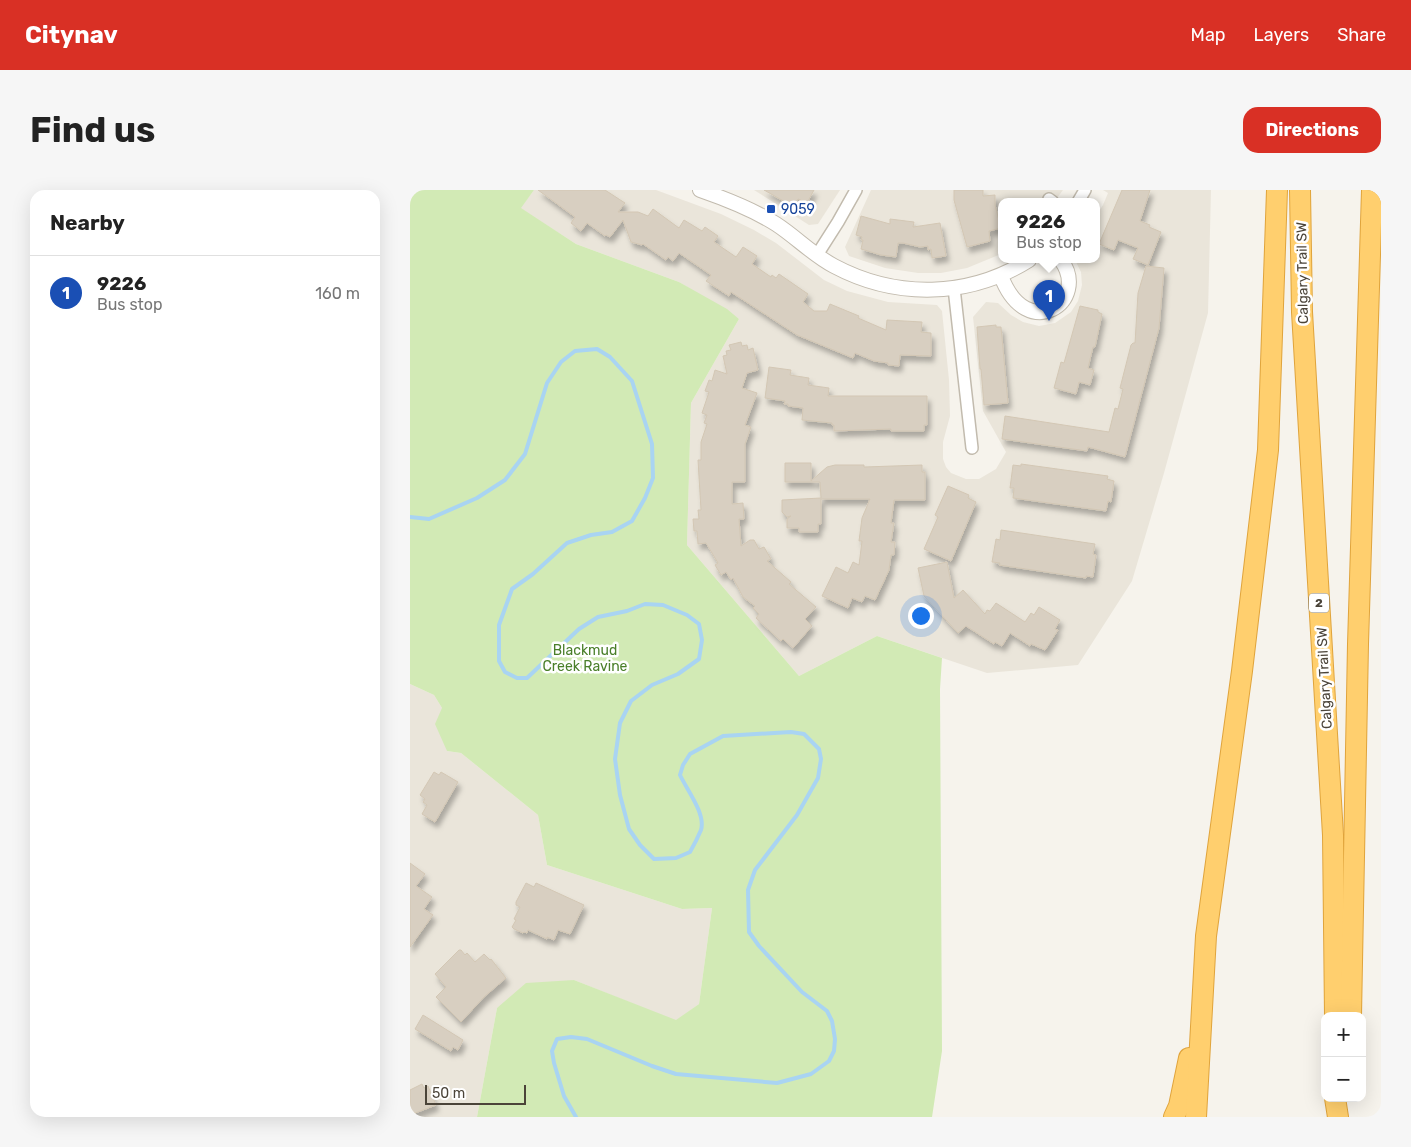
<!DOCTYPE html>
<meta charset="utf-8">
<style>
:root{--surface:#fff;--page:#f6f6f6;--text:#222;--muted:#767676;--line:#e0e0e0;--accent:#d93025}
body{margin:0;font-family:Rubik,sans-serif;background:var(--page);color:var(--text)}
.controls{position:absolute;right:15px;bottom:15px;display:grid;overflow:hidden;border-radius:10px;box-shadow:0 5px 20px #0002}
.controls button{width:45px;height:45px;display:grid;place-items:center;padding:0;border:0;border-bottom:1px solid var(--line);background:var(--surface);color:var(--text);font:25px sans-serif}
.scale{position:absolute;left:15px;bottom:12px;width:101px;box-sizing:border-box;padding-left:5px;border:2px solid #4b4439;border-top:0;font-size:14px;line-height:18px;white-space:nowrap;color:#4b4439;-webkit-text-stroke:4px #fff;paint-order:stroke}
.you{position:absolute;left:510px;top:425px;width:18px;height:18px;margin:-12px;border:4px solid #fff;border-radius:50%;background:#1a73e8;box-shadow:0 0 0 8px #1a73e833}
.badge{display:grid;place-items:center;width:32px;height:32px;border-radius:50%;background:var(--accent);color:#fff;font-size:16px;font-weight:700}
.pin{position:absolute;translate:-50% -41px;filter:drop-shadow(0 1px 2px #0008)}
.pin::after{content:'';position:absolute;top:26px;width:18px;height:15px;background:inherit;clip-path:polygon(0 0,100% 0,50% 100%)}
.popup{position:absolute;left:588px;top:8px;width:102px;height:65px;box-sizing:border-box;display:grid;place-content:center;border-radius:10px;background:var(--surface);filter:drop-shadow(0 1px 4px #0005);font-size:16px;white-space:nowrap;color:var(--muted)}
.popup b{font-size:19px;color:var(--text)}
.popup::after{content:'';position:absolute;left:50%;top:100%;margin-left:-10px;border:10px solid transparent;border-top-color:var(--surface)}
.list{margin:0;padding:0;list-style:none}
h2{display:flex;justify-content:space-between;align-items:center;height:65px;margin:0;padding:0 20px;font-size:21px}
h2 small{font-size:16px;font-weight:400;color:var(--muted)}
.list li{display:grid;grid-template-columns:32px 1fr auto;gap:15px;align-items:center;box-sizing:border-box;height:75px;padding:0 20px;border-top:1px solid var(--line)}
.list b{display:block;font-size:19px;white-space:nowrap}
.list p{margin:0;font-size:16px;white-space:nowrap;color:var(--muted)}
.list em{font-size:16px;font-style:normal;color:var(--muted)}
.map{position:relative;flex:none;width:971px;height:927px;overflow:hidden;border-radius:15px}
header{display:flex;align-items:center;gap:30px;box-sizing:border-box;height:70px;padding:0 25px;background:var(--accent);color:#fff}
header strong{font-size:24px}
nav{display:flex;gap:28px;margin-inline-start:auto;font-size:18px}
.intro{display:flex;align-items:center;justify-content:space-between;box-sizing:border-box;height:120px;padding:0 30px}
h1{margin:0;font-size:35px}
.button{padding:12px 22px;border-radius:15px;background:var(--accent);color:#fff;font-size:18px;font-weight:700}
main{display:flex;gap:30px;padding:0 30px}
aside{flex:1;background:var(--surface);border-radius:15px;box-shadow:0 5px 20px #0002}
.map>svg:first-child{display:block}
</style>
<header>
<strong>Citynav</strong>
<nav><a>Map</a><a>Layers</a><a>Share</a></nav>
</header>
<div class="intro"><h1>Find us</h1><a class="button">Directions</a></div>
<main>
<aside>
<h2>Nearby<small></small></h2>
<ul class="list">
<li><span class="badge" style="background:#1a4fb4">1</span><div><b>9226</b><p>Bus stop</p></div><em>160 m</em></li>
</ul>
</aside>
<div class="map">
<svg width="971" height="927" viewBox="0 0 971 927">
<defs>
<filter id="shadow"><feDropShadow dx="3" dy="5.5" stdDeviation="2.5" flood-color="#0004"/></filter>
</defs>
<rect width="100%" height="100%" fill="#f6f3ec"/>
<g fill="#eae5da">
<path d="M124 0H246L311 24 344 40 366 53 414 90 437 101 478 112 527 115 532 121 539 190 540 226 533 252V269L536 277 541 283 556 289H569L586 279 596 262 573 221 563 127 576 112 588 113 601 125 613 132 629 136 645 133 661 122 668 111 672 95 671 82 665 70H686L687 24 693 15 698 3 693 0H801L798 123 754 283 722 391 668 475 577 483 467 446 389 486 277 355 281 213 329 129 269 92 166 54 110 18Z"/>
<path d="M344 0H430L408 34 399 35Z"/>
<path d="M461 0H653L644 12H592L591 64 557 78 531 83H508L475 78 439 66 435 57Z"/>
<path d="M0 494 24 505 32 518 37 561 51 563 128 625 137 675 272 719 302 718 289 814 266 831 164 790 87 818 67 927H0Z"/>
</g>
<path fill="#d2eab5" d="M0 0H124L111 18 166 54 269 92 317 119 329 129 281 213 277 355 389 486 467 446 532 468 530 499 532 861 522 927H67L87 818 116 793 164 790 266 830 289 814 302 718 272 719 137 675 128 625 51 563 37 561 25 534 32 518 24 505 0 494Z"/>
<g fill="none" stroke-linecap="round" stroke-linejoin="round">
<path stroke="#a9d4f2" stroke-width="4" d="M0 327 19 329 67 308 95 290 115 264 137 193 151 172 165 161 187 159 200 167 222 191 242 254 243 288 235 308 222 331 202 342 181 345 157 353 123 384 102 399 89 435V471L95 482 107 488H117L169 439 188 427 217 421 235 414 253 415 277 425 289 434 292 450 289 469 268 484 242 495 221 511 210 533 205 569 210 605 219 639 230 655 244 669 266 668 280 662C284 655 288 647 291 640 296 624 277 600 270 585L273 575 280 564 313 546 381 542 394 544 409 559 411 569 408 588 387 625 345 680 338 700 339 742 349 756 392 802 417 821 422 831 425 849 424 861 419 871 401 884 367 893 266 884 242 876 177 849 161 847 147 849 142 861 144 873 154 906 166 927"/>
</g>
<g fill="#d8cfc1" stroke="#d3c7b4" filter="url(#shadow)">
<path d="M128 0H195L215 13 208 22H228L238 26 243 19 269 38 274 30 292 41 295 37 308 46 304 52 326 67 333 57 347 66 342 74 361 87 362 85 366 88 369 84 398 104 393 112 404 121H417L420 114 449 126 448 128 476 140 477 130 512 132 511 142 521 143V166L490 165 489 176 478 175V173L464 171 445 163 443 168 387 145 321 102 319 106 296 91 301 85 269 63 263 71 258 67 256 70 233 54 232 55 221 52 213 30 200 47 196 45 195 46 177 33 171 41 161 33 165 27Z"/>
<path d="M354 0H404L397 13 388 9 384 17Z"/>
<path d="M544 0H573V6L585 5V15L591 38 579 41 580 51 557 57 544 10Z"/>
<path d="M712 0H740L730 31 740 35 739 37 751 42 738 75 723 69 728 58 708 50 704 60 689 54Z"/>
<path d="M451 26 480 34V29L504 32 503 37 530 33 536 66 522 68 521 59 518 60V56L510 57 493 53H488L486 67 471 65 451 59 453 50H451L452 47 446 45Z"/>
<path d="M736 76 754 78 749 138 715 267 678 257 677 261 592 249 595 226 699 242 705 218 708 219 713 199 710 198 721 155 723 153H725L728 103Z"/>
<path d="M670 116 688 120V122L692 124 685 157H683L678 178 684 180 680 195 669 192 666 204 644 198 651 172 654 173Z"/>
<path d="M586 135V137H591L598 213 574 215 571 179H570L567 137Z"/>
<path d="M331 152 332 156 337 155 338 160 343 158 348 180 337 183 332 198 347 203 335 235 341 237 335 254V292H322V314L333 313 334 329H329L331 356 340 350H344L349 359 354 357 361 369 357 371 381 392 379 394 406 417 395 429 402 436 383 458 373 449 371 451 346 428 349 424 343 418 345 416 333 407 323 388 321 390 316 382 311 385 305 375 308 373 296 353 288 354 287 341H284L283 329H289L288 320H291L288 270H291V252L297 234 294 233 297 225 292 223 299 202 295 201 299 190 302 191 305 180 317 184 313 166 317 165 316 161 321 160 319 155Z"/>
<path d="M359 177 381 180 380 185 399 188 398 195 419 198 418 206H517V235H514V241H481V239L424 241V235H422V233L392 230 393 218 378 216V214H374L375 211 355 208Z"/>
<path d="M375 273H401V291L417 277 425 275H454V277L512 275V282H515V310H484L481 333H484L481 352H485L484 365H481L479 380 465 410 455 406 452 412 442 408 438 418 412 406 426 377 438 383 443 372 449 375 452 351H449L452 328 460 309H411V334H408V342H389V338H377V329L381 326 377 327 372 322V310L411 308 410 292H375Z"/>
<path d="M611 274 698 286 697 289 704 291 701 312 698 311 696 321 603 308 604 298H600L603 275 611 276Z"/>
<path d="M538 296 559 305 558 308 566 312 541 371 514 359 528 327 525 325Z"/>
<path d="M591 340 685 354 683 364 686 365 683 387 676 386V388L589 375 590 373 582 372 586 349 590 350Z"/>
<path d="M537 372 544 408 553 400 575 424 577 420 580 421 586 413 615 432 621 423 624 425 629 417 650 430 645 439 648 440 635 460 621 454 620 456 600 443 592 456 585 452 584 454 556 436 548 443 514 406 508 378Z"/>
<path d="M24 582 29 585 31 582 48 592 25 632 12 624 17 615 13 612 15 609 10 605Z"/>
<path d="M0 673 15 684 6 696 22 707 14 719 23 725 0 757Z"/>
<path d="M116 693 124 697 126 693 174 715 160 744 148 740 144 750 137 747V749L118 740 117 743 114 742 113 743 104 739 102 737 106 730 104 729 110 717 106 715V712Z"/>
<path d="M49 760H51L55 765 57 763 65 772 74 764 80 770 81 769 96 788 74 807 51 832 26 807 36 797 25 784Z"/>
<path d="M13 825 53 850 48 860 43 857 41 861 5 839Z"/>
<path d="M12 894 14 898 18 896 26 915 0 925V900Z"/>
</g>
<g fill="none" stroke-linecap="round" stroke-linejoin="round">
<defs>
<g id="minor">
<path d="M639 9 643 12"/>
<path d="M668 12 675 0"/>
<path d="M407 65 428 32 446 0"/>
<path d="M544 98 562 258"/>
</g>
<g id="tertiary">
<path d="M290 0C316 9 342 19 366 34 386 47 403 65 424 76 486 109 559 108 619 70"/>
<path d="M591 86C617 155 681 111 651 70"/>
</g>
<g id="motorway">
<path d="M890 0 892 122 923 645 925 826"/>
<path d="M941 826 948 454 962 0"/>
<path d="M925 908 928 927"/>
<path d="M764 927 769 916 779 868"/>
<path d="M786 927 796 746 832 481 858 260 867 0"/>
</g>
</defs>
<use href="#minor" stroke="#c2bbae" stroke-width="14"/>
<use href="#tertiary" stroke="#c2bbae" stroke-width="16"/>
<use href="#motorway" stroke="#e0a43c" stroke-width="22"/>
<use href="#minor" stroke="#fff" stroke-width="11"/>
<use href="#tertiary" stroke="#fff" stroke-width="14"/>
<use href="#motorway" stroke="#ffcf6e" stroke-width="20"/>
</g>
<rect fill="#1a4fb4" stroke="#fff" stroke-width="2" x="356" y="14" width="10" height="10" rx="2.5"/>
<g text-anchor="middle" stroke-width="5" stroke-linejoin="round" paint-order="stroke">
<rect fill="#fff" stroke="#817c74" stroke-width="1" x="899" y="403.5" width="20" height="19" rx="4"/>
<g font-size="12" font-weight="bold" fill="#4b4439">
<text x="909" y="417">2</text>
</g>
<g font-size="14" fill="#164399" stroke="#fff" text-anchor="start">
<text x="371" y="24">9059</text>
</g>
<g font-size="14" fill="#4b4439" stroke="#fff">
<text transform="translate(892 83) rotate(-91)" y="5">Calgary Trail SW</text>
<text transform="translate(914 488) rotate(-93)" y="5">Calgary Trail SW</text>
</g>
<g font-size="14" fill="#4a7f2a" stroke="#fff">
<text x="175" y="465">Blackmud<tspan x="175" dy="16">Creek Ravine</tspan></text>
</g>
</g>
</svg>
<div class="controls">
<button>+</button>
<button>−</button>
</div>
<div class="scale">50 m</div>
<div class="you"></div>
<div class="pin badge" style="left:639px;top:131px;background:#1a4fb4">1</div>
<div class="popup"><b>9226</b>Bus stop</div>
</div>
</main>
